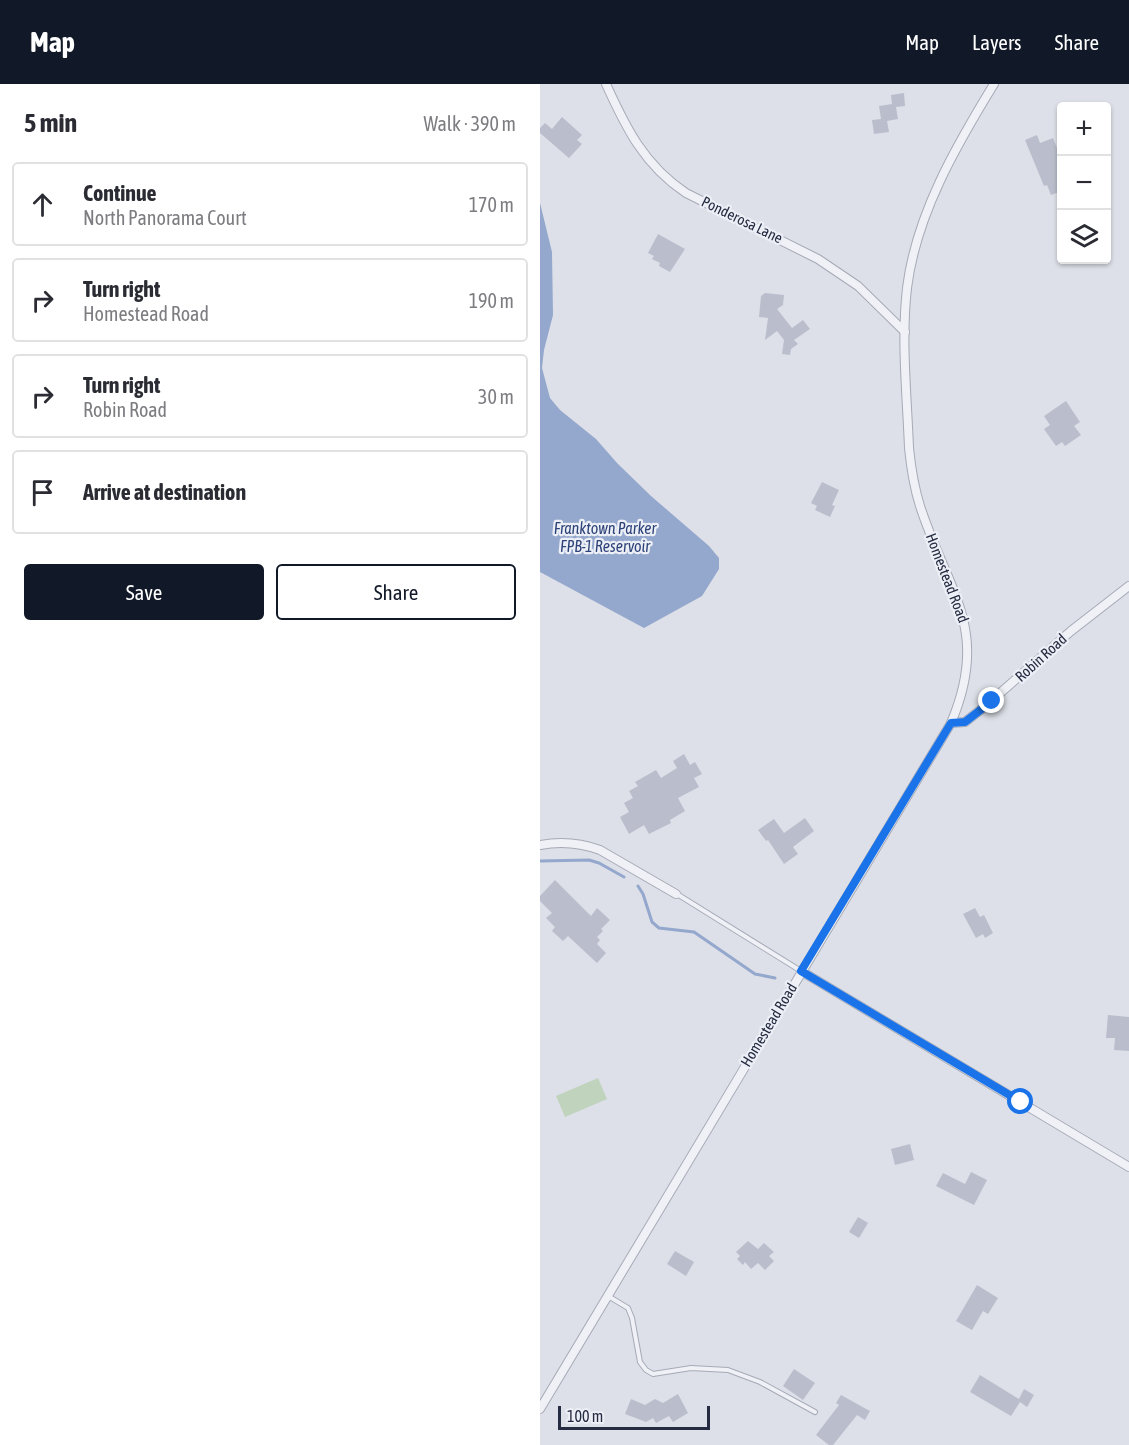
<!DOCTYPE html>
<meta charset="utf-8">
<style>
:root{--surface:#fff;--page:#f2f2f3;--text:#2b2b33;--muted:#7c7c81;--line:#e1e1e2;--accent:#111827}
body{margin:0;font-family:"Asap Condensed",sans-serif;background:var(--page);color:var(--text)}
.controls{position:absolute;right:18px;top:18px;display:grid;overflow:hidden;border-radius:6px;box-shadow:0 2px 4px #0004}
.controls button{width:54px;height:54px;display:grid;place-items:center;padding:0;border:0;border-bottom:2px solid var(--line);background:var(--surface);color:var(--text);font:30px sans-serif}
.scale{position:absolute;left:18px;bottom:15px;width:152px;box-sizing:border-box;padding-left:6px;border:3px solid #252b40;border-top:0;font-size:16px;line-height:21px;white-space:nowrap;color:#252b40;-webkit-text-stroke:4px #eceff6;paint-order:stroke}
.stop{position:absolute;width:18px;height:18px;margin:-14px;border:4px solid #1a73e8;border-radius:50%;background:#fff}
.stop.end{background:#1a73e8;border-color:#fff;box-shadow:0 2px 6px #0008}
.list{margin:0;padding:0;list-style:none}
h2{display:flex;justify-content:space-between;align-items:center;height:78px;margin:0;padding:0 24px;font-size:26px}
h2 small{font-size:20px;font-weight:400;color:var(--muted)}
.list li{display:grid;grid-template-columns:39px 1fr auto;gap:18px;align-items:center;box-sizing:border-box;height:84px;margin:0 12px 12px;padding:0 12px;border:2px solid var(--line);border-radius:6px}
.list b{display:block;font-size:22px;white-space:nowrap}
.list p{margin:0;font-size:20px;white-space:nowrap;color:var(--muted)}
.list em{font-size:20px;font-style:normal;color:var(--muted)}
.actions{display:flex;gap:12px;padding:18px 24px}
.actions a{flex:1;padding:14px 0;border:2px solid var(--accent);border-radius:6px;text-align:center;font-size:21px;color:var(--accent)}
.actions .main{background:var(--accent);color:#fff}
.icon{flex:none;width:33px;height:33px;fill:none;stroke:currentColor;stroke-width:2;stroke-linecap:round;stroke-linejoin:round}
.map{position:relative;flex:none;width:589px;height:1361px;overflow:hidden}
header{display:flex;align-items:center;gap:36px;box-sizing:border-box;height:84px;padding:0 30px;background:var(--accent);color:#fff}
header strong{font-size:28px}
nav{display:flex;gap:33px;margin-inline-start:auto;font-size:21px}
main{display:flex}
aside{flex:1;background:var(--surface)}
.map>svg:first-child{display:block}
</style>
<header>
<strong>Map</strong>
<nav><a>Map</a><a>Layers</a><a>Share</a></nav>
</header>
<main>
<aside>
<h2>5 min<small>Walk · 390 m</small></h2>
<ul class="list">
<li><svg class="icon" aria-label="ahead" viewBox="0 0 24 24"><path d="M12 20V5M6 11l6-6 6 6"/></svg><div><b>Continue</b><p>North Panorama Court</p></div><em>170 m</em></li>
<li><svg class="icon" aria-label="right" viewBox="0 0 24 24"><path d="M7 20v-9h11M14 6l5 5-5 5"/></svg><div><b>Turn right</b><p>Homestead Road</p></div><em>190 m</em></li>
<li><svg class="icon" aria-label="right" viewBox="0 0 24 24"><path d="M7 20v-9h11M14 6l5 5-5 5"/></svg><div><b>Turn right</b><p>Robin Road</p></div><em>30 m</em></li>
<li><svg class="icon" aria-label="arrive" viewBox="0 0 24 24"><path d="M6 21V4h12l-3 4 3 4H6"/></svg><div><b>Arrive at destination</b></div></li>
</ul>
<div class="actions"><a class="main">Save</a><a>Share</a></div>
</aside>
<div class="map">
<svg width="589" height="1361" viewBox="0 0 589 1361">
<rect width="100%" height="100%" fill="#dde0e8"/>
<path fill="#c0d3bd" d="M58 994 67 1015 25 1033 16 1012Z"/>
<path fill="#94a7cc" d="M0 119 12 168 13 231 4 266 2 284 10 314 20 326 56 355 77 379 111 412 169 462 179 474V485L162 512 104 544 0 488Z"/>
<g fill="none" stroke-linecap="round" stroke-linejoin="round">
<g stroke="#94a7cc" stroke-width="3">
<path d="M0 777 49 776 59 779 84 793"/>
<path d="M98 802 103 810 112 838 119 844 154 848 215 890 235 894"/>
</g>
</g>
<g fill="#babecc">
<path d="M364 9 365 22 356 23 358 35 347 37 349 48 334 50 332 36 341 35 339 22 352 20 351 11Z"/>
<path d="M22 33 42 51 37 56 42 60 29 74 0 49V44L5 39 12 45Z"/>
<path d="M497 51 500 59 513 54 522 77V107L511 111 507 101 504 102 485 56Z"/>
<path d="M118 150 145 165 130 188 119 182 120 179 112 175 114 172 108 169Z"/>
<path d="M225 209 244 211 243 221 237 225 252 244 263 236 270 245 254 256 258 260 251 265 250 271 242 270 244 256 237 247 225 256 228 234 219 233 221 212Z"/>
<path d="M526 317 540 338 534 342 541 351 525 362 522 358 516 362 504 345 510 341 504 332Z"/>
<path d="M282 398 299 406 292 421 295 422 290 433 275 426 277 422 271 419Z"/>
<path d="M144 670 150 681 155 678 162 690 154 694 159 703 138 714 145 727 130 736 131 739 109 750 104 741 89 750 80 733 89 728 84 719 93 714 89 707 98 702 95 698 116 686 121 694 137 684 133 677Z"/>
<path d="M265 734 274 747 253 763 258 770 244 780 228 756 226 757 218 746 234 735 244 749Z"/>
<path d="M15 796 51 832 57 824 70 836 61 845 63 847 57 853 60 856 57 860 66 869 57 879 28 852 23 857 12 847 15 843 6 834 12 829 0 817V812Z"/>
<path d="M435 824 440 833 444 831 453 849 445 854 443 850 436 854 423 830Z"/>
<path d="M568 931 589 933V967L574 966 575 954H566Z"/>
<path d="M370 1060 374 1076 355 1081 351 1065Z"/>
<path d="M431 1088 447 1096 434 1121 396 1102 403 1089 425 1100Z"/>
<path d="M318 1133 328 1139 319 1154 309 1148Z"/>
<path d="M208 1157 218 1165 224 1159 234 1168 229 1172 234 1177 225 1186 218 1179 211 1185 205 1178 203 1181 197 1175 200 1172 196 1168Z"/>
<path d="M135 1167 154 1178 146 1192 127 1180Z"/>
<path d="M437 1201 458 1214 448 1230 443 1227 432 1246 416 1237Z"/>
<path d="M254 1285 275 1299 263 1316 243 1302Z"/>
<path d="M440 1291 479 1315 484 1305 494 1311 487 1323 480 1318 471 1332 430 1308Z"/>
<path d="M138 1310 148 1329 133 1338 129 1332 116 1339 113 1334 106 1338 85 1330 91 1315 105 1321 115 1315 123 1319Z"/>
<path d="M301 1311 330 1327 325 1336 317 1331 293 1361H289L276 1351 299 1321 296 1319Z"/>
</g>
<g fill="none" stroke-linecap="round" stroke-linejoin="round">
<defs>
<g id="service">
<path d="M137 810 261 887"/>
<path d="M68 1212 88 1224 92 1234 100 1278 106 1286 113 1290 151 1284 188 1286 220 1298 275 1328"/>
</g>
<g id="minor">
<path d="M66 0C86 44 104 81 146 109L278 175 318 202 365 248"/>
<path d="M411 639 425 638 443 624 531 547 589 502"/>
<path d="M0 761C21 757 41 759 60 766L136 810"/>
<path d="M261 887 589 1083"/>
<path d="M0 1325 411 639C451 545 408 508 380 422 374 403 371 384 369 364 367 311 361 257 367 204 376 131 416 62 454 0"/>
</g>
</defs>
<use href="#service" stroke="#a6aab6" stroke-width="6"/>
<use href="#minor" stroke="#a6aab6" stroke-width="10"/>
<use href="#service" stroke="#f0f1f6" stroke-width="4"/>
<use href="#minor" stroke="#f0f1f6" stroke-width="8"/>
</g>
<g fill="none" stroke-linecap="round" stroke-linejoin="round">
<path stroke="#1a73e8" stroke-width="8" d="M452 617 425 638 411 639 261 887 481 1018"/>
</g>
<g text-anchor="middle" stroke-width="4.5" stroke-linejoin="round" paint-order="stroke">
<g font-size="15" fill="#252b40" stroke="#eceff6">
<text transform="translate(202 136) rotate(26)" y="5">Ponderosa Lane</text>
<text transform="translate(407 494) rotate(69)" y="5">Homestead Road</text>
<text transform="translate(501 574) rotate(-42)" y="5">Robin Road</text>
<text transform="translate(229 941) rotate(-59)" y="5">Homestead Road</text>
</g>
<g font-size="16" font-style="italic" fill="#2c4278" stroke="#eceff6">
<text x="65" y="450">Franktown Parker<tspan x="65" dy="18">FPB-1 Reservoir</tspan></text>
</g>
</g>
</svg>
<div class="controls">
<button>+</button>
<button>−</button>
<button><svg class="icon" aria-label="layers" viewBox="0 0 24 24"><path d="M12 4l9 5-9 5-9-5zM3 14l9 5 9-5"/></svg></button>
</div>
<div class="scale">100 m</div>
<div class="stop" style="left:481px;top:1018px"></div>
<div class="stop end" style="left:452px;top:617px"></div>
</div>
</main>
